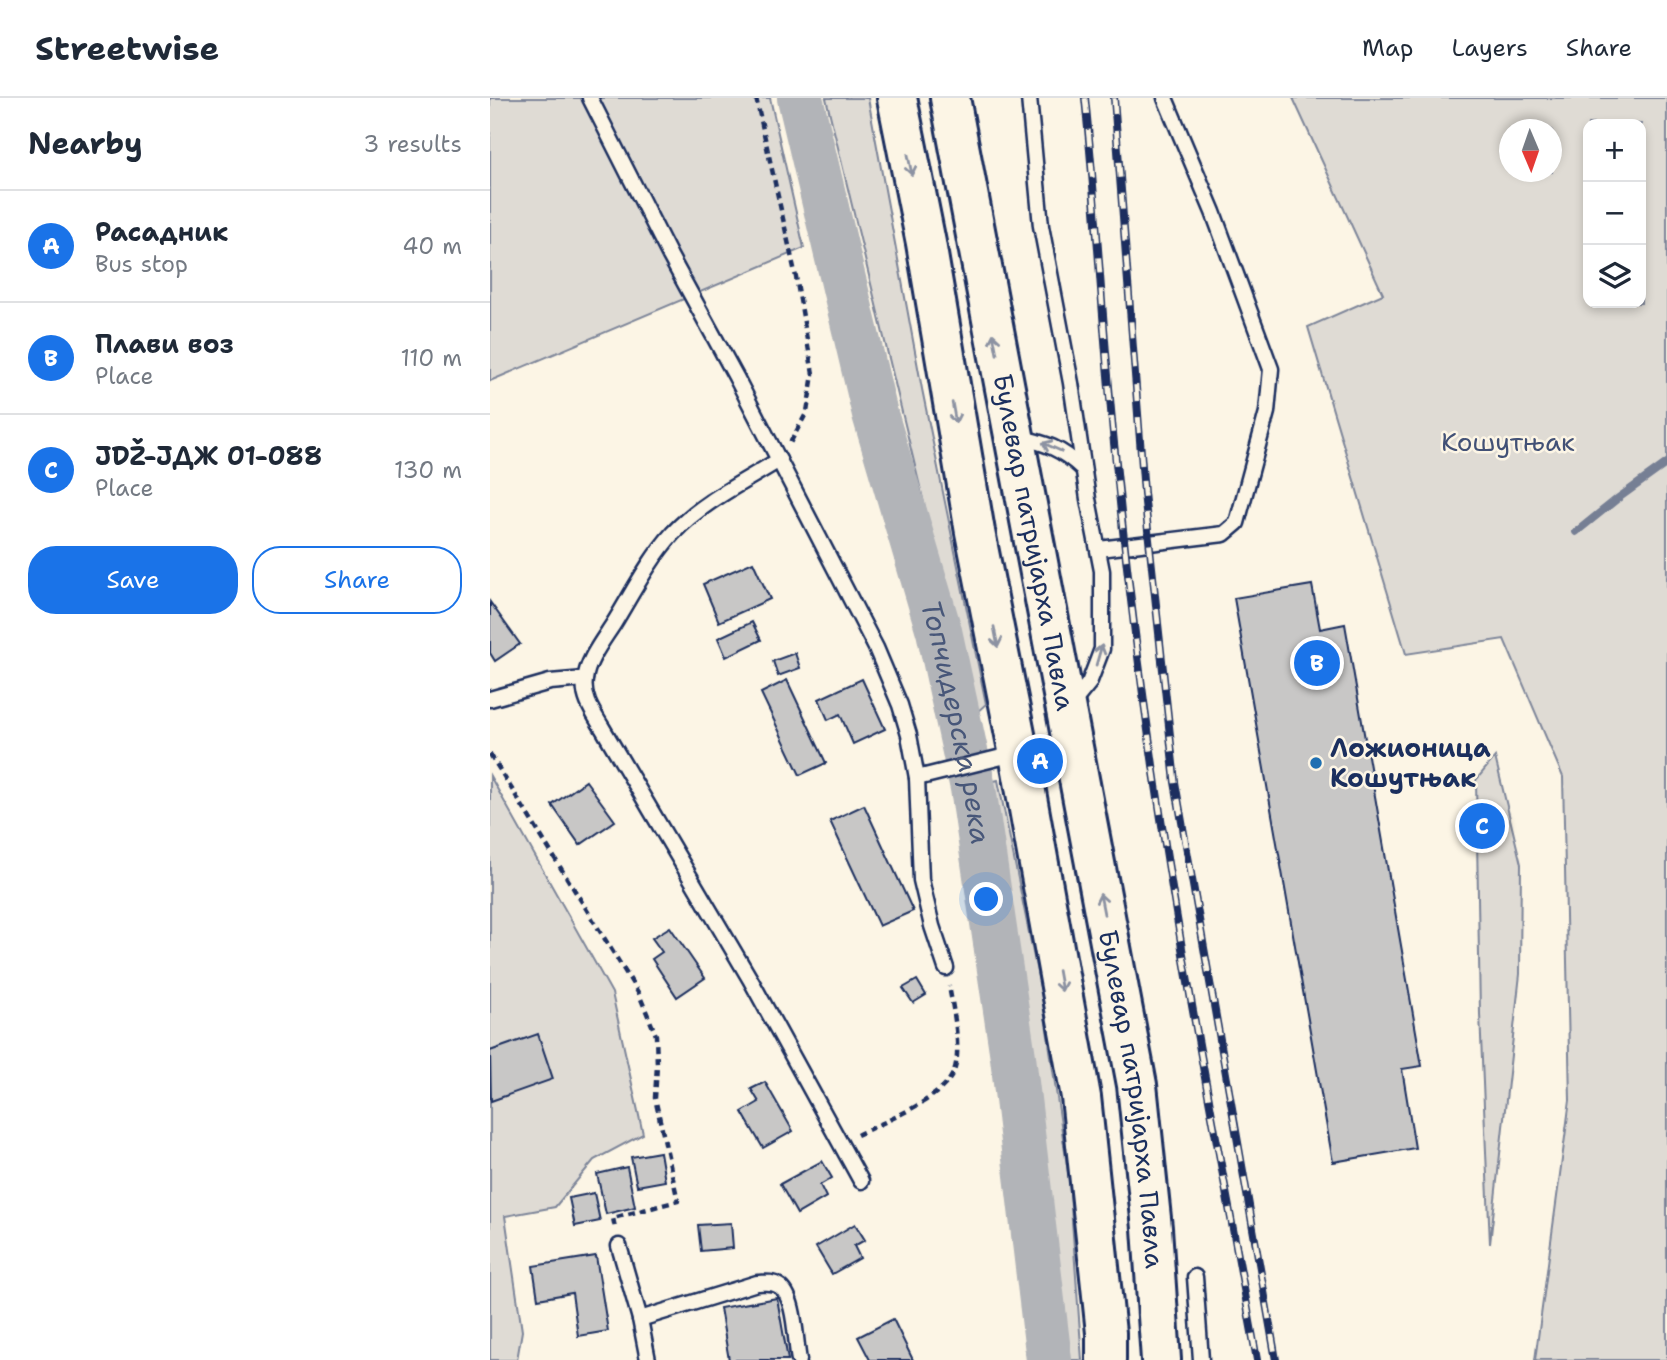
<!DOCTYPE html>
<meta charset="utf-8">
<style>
:root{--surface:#fff;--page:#f2f2f3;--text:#1f2937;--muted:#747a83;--line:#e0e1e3;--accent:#1a73e8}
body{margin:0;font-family:"Shantell Sans",sans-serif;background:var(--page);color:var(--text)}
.controls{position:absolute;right:21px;top:21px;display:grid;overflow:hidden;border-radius:14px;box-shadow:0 4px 10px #0003}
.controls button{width:63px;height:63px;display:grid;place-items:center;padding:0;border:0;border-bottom:2px solid var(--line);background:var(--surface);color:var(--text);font:35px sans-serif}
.compass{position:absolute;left:1009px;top:21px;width:63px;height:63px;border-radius:50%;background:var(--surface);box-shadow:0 4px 10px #0003;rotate:178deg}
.you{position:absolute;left:497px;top:802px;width:24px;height:24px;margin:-18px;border:5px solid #fff;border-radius:50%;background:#1a73e8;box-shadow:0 0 0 10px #1a73e833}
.badge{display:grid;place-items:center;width:46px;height:46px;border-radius:50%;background:var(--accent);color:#fff;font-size:23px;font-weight:700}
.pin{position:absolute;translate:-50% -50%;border:4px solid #fff;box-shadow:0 2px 7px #0006}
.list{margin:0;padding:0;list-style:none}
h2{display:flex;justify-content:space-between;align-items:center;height:91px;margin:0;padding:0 28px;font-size:30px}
h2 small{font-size:23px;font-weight:400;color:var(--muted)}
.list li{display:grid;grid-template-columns:46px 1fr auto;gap:21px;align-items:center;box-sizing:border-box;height:112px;padding:0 28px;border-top:2px solid var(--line)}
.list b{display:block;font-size:26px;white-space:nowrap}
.list p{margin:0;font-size:23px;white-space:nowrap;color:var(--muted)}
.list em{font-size:23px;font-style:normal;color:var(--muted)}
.actions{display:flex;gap:14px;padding:21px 28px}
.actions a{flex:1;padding:16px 0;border:2px solid var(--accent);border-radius:28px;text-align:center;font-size:24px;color:var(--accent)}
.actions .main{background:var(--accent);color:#fff}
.icon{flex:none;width:38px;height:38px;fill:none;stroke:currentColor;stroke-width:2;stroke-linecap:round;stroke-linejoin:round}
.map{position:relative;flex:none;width:1177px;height:1262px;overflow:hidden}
header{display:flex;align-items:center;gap:42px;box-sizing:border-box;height:98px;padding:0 35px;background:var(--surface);border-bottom:2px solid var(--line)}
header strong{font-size:33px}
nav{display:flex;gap:38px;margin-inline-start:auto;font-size:24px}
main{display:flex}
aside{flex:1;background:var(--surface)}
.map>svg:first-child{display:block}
</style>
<header>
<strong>Streetwise</strong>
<nav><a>Map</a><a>Layers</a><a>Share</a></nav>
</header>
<main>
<aside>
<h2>Nearby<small>3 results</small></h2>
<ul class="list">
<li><span class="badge">A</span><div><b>Расадник</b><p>Bus stop</p></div><em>40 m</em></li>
<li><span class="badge">B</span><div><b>Плави воз</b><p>Place</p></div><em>110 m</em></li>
<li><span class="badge">C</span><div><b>JDŽ-JДЖ 01-088</b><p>Place</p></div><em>130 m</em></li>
</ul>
<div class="actions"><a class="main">Save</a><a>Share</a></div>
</aside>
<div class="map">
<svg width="1177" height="1262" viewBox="0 0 1177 1262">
<rect width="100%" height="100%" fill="#fcf5e5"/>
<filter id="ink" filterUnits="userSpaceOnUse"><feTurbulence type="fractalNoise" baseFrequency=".0143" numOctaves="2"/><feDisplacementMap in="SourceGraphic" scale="14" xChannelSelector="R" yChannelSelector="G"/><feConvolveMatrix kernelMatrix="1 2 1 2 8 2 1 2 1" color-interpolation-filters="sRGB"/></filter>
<g filter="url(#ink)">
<g fill="#dfdbd4" stroke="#7d8599" stroke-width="2" fill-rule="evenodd">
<path d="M0 0H280L314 150 0 283Z"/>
<path d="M336 0H378L432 291 496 606 485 616Z"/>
<path d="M803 0H1177V1262H1045L1080 1002 1073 679 1014 541 916 556 818 229 893 196ZM1098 26H1151V205H1098ZM1020 32H1062V74H1020Z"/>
<path d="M1005 659 1031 766 1030 876 1000 1146 990 916 986 682Z"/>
<path d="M0 678 122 895 153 1036 104 1062 65 1109 15 1118 32 1233 27 1262H0Z"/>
<path d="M508 682 553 904 579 1081 592 1262H566L492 686Z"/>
</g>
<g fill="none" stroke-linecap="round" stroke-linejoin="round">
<path stroke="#767f94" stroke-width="8" d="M1086 434 1127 401 1177 365"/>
<path stroke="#b2b4b8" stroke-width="46" id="s1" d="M310 0 385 316 449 533 483 690 523 959 559 1262"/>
</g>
<g fill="#c8c7c6" stroke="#1b2f5e" stroke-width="2">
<path d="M263 464 280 501 229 524 213 486Z"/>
<path d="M822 487 830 531 855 526 932 968 912 971 925 1050 843 1064 744 500Z"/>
<path d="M0 504 30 546 5 563 0 555Z"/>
<path d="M262 524 271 542 236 559 228 540Z"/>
<path d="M305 555 310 570 288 578 283 563Z"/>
<path d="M372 581 395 631 363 646 350 616 338 622 329 601Z"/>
<path d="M297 582 336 665 310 677 271 595Z"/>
<path d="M96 683 125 723 90 747 62 707Z"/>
<path d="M374 707 423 813 389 828 340 723Z"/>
<path d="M180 829 215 880 187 899 162 861 172 854 162 840Z"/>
<path d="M427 882 436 897 423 905 413 890Z"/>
<path d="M48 936 63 981 1 1003 0 953Z"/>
<path d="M275 984 303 1033 273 1050 252 1014 269 1004 261 991Z"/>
<path d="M170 1054 175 1083 147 1088 141 1059Z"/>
<path d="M332 1063 342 1080 330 1087 336 1099 307 1116 290 1086Z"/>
<path d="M137 1069 145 1109 116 1116 107 1076Z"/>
<path d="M104 1095 110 1123 85 1128 79 1100Z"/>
<path d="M241 1125 243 1150 211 1153 208 1127Z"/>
<path d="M365 1126 375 1142 364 1148 370 1160 342 1176 326 1149Z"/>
<path d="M106 1158 118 1233 88 1238 82 1195 48 1201 43 1168Z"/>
<path d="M287 1200 298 1262H239L230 1210Z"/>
<path d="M403 1221 423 1262H380L368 1239Z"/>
</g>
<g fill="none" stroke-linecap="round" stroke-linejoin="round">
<defs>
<g id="lane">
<path d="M100 0 180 158 246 279 386 550 410 607 419 637 427 680 431 782 442 828 456 870"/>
<path d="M539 0 551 128 581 285 598 401 612 473V551L599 585 581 607"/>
<path d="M527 339C556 345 571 350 593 371"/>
<path d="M289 362C254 384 212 404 183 435 159 462 143 494 124 525 114 541 97 562 95 582 92 600 104 616 113 631L260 881 371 1083"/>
<path d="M609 451 734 436 747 425 777 314 781 271 723 114 675 0"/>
<path d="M0 601 60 584 95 581"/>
<path d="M427 680 528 655"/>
<path d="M129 1148 150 1221 158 1262"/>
<path d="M705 1179 711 1262"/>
<path d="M150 1221 267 1185C274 1185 282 1183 289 1188 306 1198 305 1244 309 1262"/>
</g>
<g id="secondary">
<path d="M407 0 436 145 485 434 532 672 591 999 616 1235V1262"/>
<path id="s2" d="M460 0 647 987 662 1130 671 1262"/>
</g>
</defs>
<use href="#lane" stroke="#1b2f5e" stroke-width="19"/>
<use href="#secondary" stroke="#1b2f5e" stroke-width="44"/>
<g stroke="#1b2f5e" stroke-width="4.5" stroke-dasharray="7 5" stroke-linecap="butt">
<path d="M266 0 306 179 323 276 317 314 300 345"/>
<path d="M0 656 149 896 166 937 167 967 165 1000 188 1103 123 1120 125 1130"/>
<path d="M367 1037C393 1024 454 1001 464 973 472 952 463 910 459 888"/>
</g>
<use href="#lane" stroke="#fcf5e5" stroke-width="14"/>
<use href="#secondary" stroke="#fcf5e5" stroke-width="38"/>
<defs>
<g id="rail">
<path d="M595 0C604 85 609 170 616 255 628 402 645 549 667 694 695 884 733 1073 767 1262"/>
<path d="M624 0 654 395 685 684 786 1262"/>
</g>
</defs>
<use href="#rail" stroke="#1b2f5e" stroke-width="8"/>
<use href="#rail" stroke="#fcf5e5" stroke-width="5" stroke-dasharray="16" stroke-linecap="butt"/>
</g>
<defs><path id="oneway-shaft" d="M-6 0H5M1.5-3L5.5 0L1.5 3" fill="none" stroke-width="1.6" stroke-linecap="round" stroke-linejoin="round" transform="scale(1.75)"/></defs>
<g stroke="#8c92a2">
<use href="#oneway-shaft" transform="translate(420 67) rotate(79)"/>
<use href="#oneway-shaft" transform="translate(505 246) rotate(-101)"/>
<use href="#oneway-shaft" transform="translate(464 315) rotate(80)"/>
<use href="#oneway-shaft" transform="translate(562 349) rotate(-156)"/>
<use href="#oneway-shaft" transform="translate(506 539) rotate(79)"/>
<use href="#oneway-shaft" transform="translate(609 557) rotate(-74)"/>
<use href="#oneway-shaft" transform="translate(612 806) rotate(-101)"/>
<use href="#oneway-shaft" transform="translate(570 883) rotate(80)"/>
</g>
</g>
<circle fill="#1f6fb2" stroke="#fcf5e5" stroke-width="2.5" cx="826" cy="665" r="7"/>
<g text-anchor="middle" stroke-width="5" stroke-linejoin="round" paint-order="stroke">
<g font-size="26" fill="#425176" stroke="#fcf5e5">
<text x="1018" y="353">Кошутњак</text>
</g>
<g font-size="26" fill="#1b2f5e" stroke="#fcf5e5">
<text dy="9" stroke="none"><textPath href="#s2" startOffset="452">Булевар патријарха Павла</textPath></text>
<text dy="9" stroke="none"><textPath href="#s2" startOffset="1018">Булевар патријарха Павла</textPath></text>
</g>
<g font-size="26" font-weight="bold" fill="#1b2f5e" stroke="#fcf5e5" text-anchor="start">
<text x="840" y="659">Ложионица<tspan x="840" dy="30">Кошутњак</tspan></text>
</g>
<g font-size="28" font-style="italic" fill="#485779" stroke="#fcf5e5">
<text dy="10" stroke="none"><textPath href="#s1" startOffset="644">Топчидерска река</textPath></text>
</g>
</g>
</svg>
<div class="controls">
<button>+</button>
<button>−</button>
<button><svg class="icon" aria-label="layers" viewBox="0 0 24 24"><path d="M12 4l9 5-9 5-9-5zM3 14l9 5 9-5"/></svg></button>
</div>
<svg class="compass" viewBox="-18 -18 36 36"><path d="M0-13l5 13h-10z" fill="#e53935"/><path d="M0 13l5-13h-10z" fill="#747a83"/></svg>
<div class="you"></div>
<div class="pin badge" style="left:550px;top:663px">A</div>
<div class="pin badge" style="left:827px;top:565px">B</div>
<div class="pin badge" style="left:992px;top:728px">C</div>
</div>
</main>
